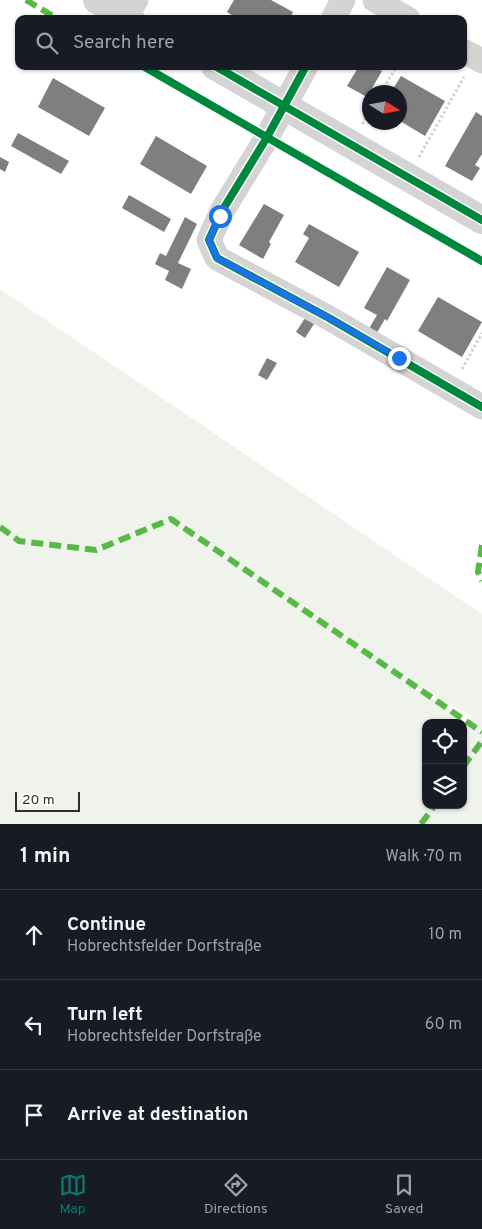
<!DOCTYPE html>
<meta charset="utf-8">
<style>
:root{--surface:#171b24;--page:#242831;--text:#f1f3f6;--muted:#9ea1a6;--line:#363941;--accent:#0f766e}
body{margin:0;font-family:Overpass,sans-serif;background:var(--page);color:var(--text)}
.controls{position:absolute;right:15px;bottom:15px;display:grid;overflow:hidden;border-radius:10px;box-shadow:0 1px 4px #0004}
.controls button{width:45px;height:45px;display:grid;place-items:center;padding:0;border:0;border-bottom:1px solid var(--line);background:var(--surface);color:var(--text);font:25px sans-serif}
.compass{position:absolute;left:362px;top:85px;width:45px;height:45px;border-radius:50%;background:var(--surface);box-shadow:0 1px 4px #0004;rotate:101deg}
.scale{position:absolute;left:15px;bottom:12px;width:65px;box-sizing:border-box;padding-left:5px;border:2px solid #2f2f2f;border-top:0;font-size:14px;line-height:18px;white-space:nowrap;color:#2f2f2f;-webkit-text-stroke:4px #fff;paint-order:stroke}
.stop{position:absolute;width:15px;height:15px;margin:-11px;border:4px solid #1a73e8;border-radius:50%;background:#fff}
.stop.end{background:#1a73e8;border-color:#fff;box-shadow:0 1px 5px #0008}
.list{margin:0;padding:0;list-style:none}
h2{display:flex;justify-content:space-between;align-items:center;height:65px;margin:0;padding:0 20px;font-size:21px}
h2 small{font-size:16px;font-weight:400;color:var(--muted)}
.list li{display:grid;grid-template-columns:32px 1fr auto;gap:15px;align-items:center;box-sizing:border-box;height:90px;padding:0 20px;border-top:1px solid var(--line)}
.list b{display:block;font-size:19px;white-space:nowrap}
.list p{margin:0;font-size:16px;white-space:nowrap;color:var(--muted)}
.list em{font-size:16px;font-style:normal;color:var(--muted)}
.icon{flex:none;width:28px;height:28px;fill:none;stroke:currentColor;stroke-width:2;stroke-linecap:round;stroke-linejoin:round}
.map{position:relative;flex:none;width:482px;height:824px;overflow:hidden}
.search{position:absolute;background:var(--surface);box-shadow:0 1px 4px #0004;left:15px;right:15px;top:15px;height:55px;display:flex;align-items:center;gap:12px;box-sizing:border-box;padding:0 18px;border-radius:10px;color:var(--muted);font-size:19px}
.sheet{height:335px;background:var(--surface)}
nav{display:flex;justify-content:space-around;align-items:center;box-sizing:border-box;height:70px;border-top:1px solid var(--line);background:var(--surface);font-size:14px;color:var(--muted)}
nav a{display:grid;justify-items:center;gap:2px}
nav .on{color:var(--accent)}
.map>svg:first-child{display:block}
</style>
<div class="map">
<svg width="482" height="824" viewBox="0 0 482 824">
<rect width="100%" height="100%" fill="#fff"/>
<path fill="#f0f2ec" fill-rule="evenodd" d="M0 289 482 614V824H0ZM395 677 472 716 463 726V805H426V723H459L464 717Z"/>
<g fill="#7f7f7f">
<path d="M234 0H271L293 12 290 19H238L227 12Z"/>
<path d="M359 66H373L382 71 367 97 347 86Z"/>
<path d="M401 76 445 101 425 136 400 121V92H391Z"/>
<path d="M53 78 105 108 89 136 38 107Z"/>
<path d="M476 112 482 116V154L475 165 480 168 472 181 445 166Z"/>
<path d="M18 133 69 161 61 174 11 146Z"/>
<path d="M156 136 207 166 191 194 140 164Z"/>
<path d="M0 157 9 162 5 172 0 169Z"/>
<path d="M129 195 171 219 164 232 122 208Z"/>
<path d="M264 204 284 215 269 242 271 244 263 259 239 245Z"/>
<path d="M185 217 197 224 178 263 191 269 182 289 165 280 169 271 155 264 160 253 166 256Z"/>
<path d="M309 224 359 252 339 287 295 262 309 238 303 234Z"/>
<path d="M387 267 410 280 387 321 385 319 375 336 367 332 377 315 364 308Z"/>
<path d="M438 297 482 322 462 357 418 331Z"/>
<path d="M305 318 314 324 305 338 296 332Z"/>
<path d="M267 358 277 363 267 380 258 375Z"/>
</g>
<g fill="none" stroke-linecap="round" stroke-linejoin="round">
<g stroke="#d3d3d3" stroke-width="3" stroke-dasharray="2.5 2.5" stroke-linecap="butt">
<path d="M381 92 397 66"/>
<path d="M362 124 370 112"/>
<path d="M419 157 464 77"/>
<path d="M462 369 482 333"/>
</g>
<g stroke="#d4d4d4" stroke-width="25">
<path d="M375 0 408 19"/>
<path d="M126 16 136 0"/>
<path d="M333 19 343 0"/>
<path d="M463 51 482 61"/>
<path d="M306 66 266 139 222 211 209 240 217 258 329 318 482 407"/>
</g>
<g stroke="#d4d4d4" stroke-width="28">
<path d="M97 0 131 19"/>
<path d="M215 66 482 220"/>
</g>
<g stroke="#58b947" stroke-width="6" stroke-dasharray="12 6" stroke-linecap="butt">
<path d="M26 0 58 19"/>
<path d="M0 527 19 541 96 550 171 519 482 732"/>
<path d="M482 545 478 572 482 581"/>
<path d="M463 767 482 741"/>
<path d="M421 824 435 805"/>
</g>
<defs>
<g id="cycleway">
<path d="M143 66 482 261"/>
<path d="M215 66 482 220"/>
<path d="M306 66 266 139 222 211 209 240 217 258 329 318 482 407"/>
</g>
</defs>
<use href="#cycleway" stroke="#fff" stroke-width="11"/>
<use href="#cycleway" stroke="#00873e" stroke-width="8"/>
</g>
<g fill="none" stroke-linecap="round" stroke-linejoin="round">
<path stroke="#1a73e8" stroke-width="6" d="M220 216 209 240 217 258 329 318 399 358"/>
</g>
</svg>
<div class="controls">
<button><svg class="icon" aria-label="locate" viewBox="0 0 24 24"><circle cx="12" cy="12" r="6"/><path d="M12 2v4M12 18v4M2 12h4M18 12h4"/></svg></button>
<button><svg class="icon" aria-label="layers" viewBox="0 0 24 24"><path d="M12 4l9 5-9 5-9-5zM3 14l9 5 9-5"/></svg></button>
</div>
<svg class="compass" viewBox="-18 -18 36 36"><path d="M0-13l5 13h-10z" fill="#e53935"/><path d="M0 13l5-13h-10z" fill="#9ea1a6"/></svg>
<div class="scale">20 m</div>
<div class="stop" style="left:220px;top:216px"></div>
<div class="stop end" style="left:399px;top:358px"></div>
<div class="search"><svg class="icon" aria-label="search" viewBox="0 0 24 24"><circle cx="10" cy="10" r="6"/><path d="M15 15l6 6"/></svg>Search here</div>
</div>
<section class="sheet">
<h2>1 min<small>Walk · 70 m</small></h2>
<ul class="list">
<li><svg class="icon" aria-label="ahead" viewBox="0 0 24 24"><path d="M12 20V5M6 11l6-6 6 6"/></svg><div><b>Continue</b><p>Hobrechtsfelder Dorfstraße</p></div><em>10 m</em></li>
<li><svg class="icon" aria-label="left" viewBox="0 0 24 24"><path d="M17 20v-9H6M10 6l-5 5 5 5"/></svg><div><b>Turn left</b><p>Hobrechtsfelder Dorfstraße</p></div><em>60 m</em></li>
<li><svg class="icon" aria-label="arrive" viewBox="0 0 24 24"><path d="M6 21V4h12l-3 4 3 4H6"/></svg><div><b>Arrive at destination</b></div></li>
</ul>
</section>
<nav>
<a class="on"><svg class="icon" aria-label="map" viewBox="0 0 24 24"><path d="M3 6l6-2 6 2 6-2v14l-6 2-6-2-6 2zM9 4v14M15 6v14"/></svg>Map</a>
<a><svg class="icon" aria-label="directions" viewBox="0 0 24 24"><path d="M12 3l9 9-9 9-9-9zM9 14v-3h6M13 9l2 2-2 2"/></svg>Directions</a>
<a><svg class="icon" aria-label="saved" viewBox="0 0 24 24"><path d="M7 4h10v16l-5-4-5 4z"/></svg>Saved</a>
</nav>
